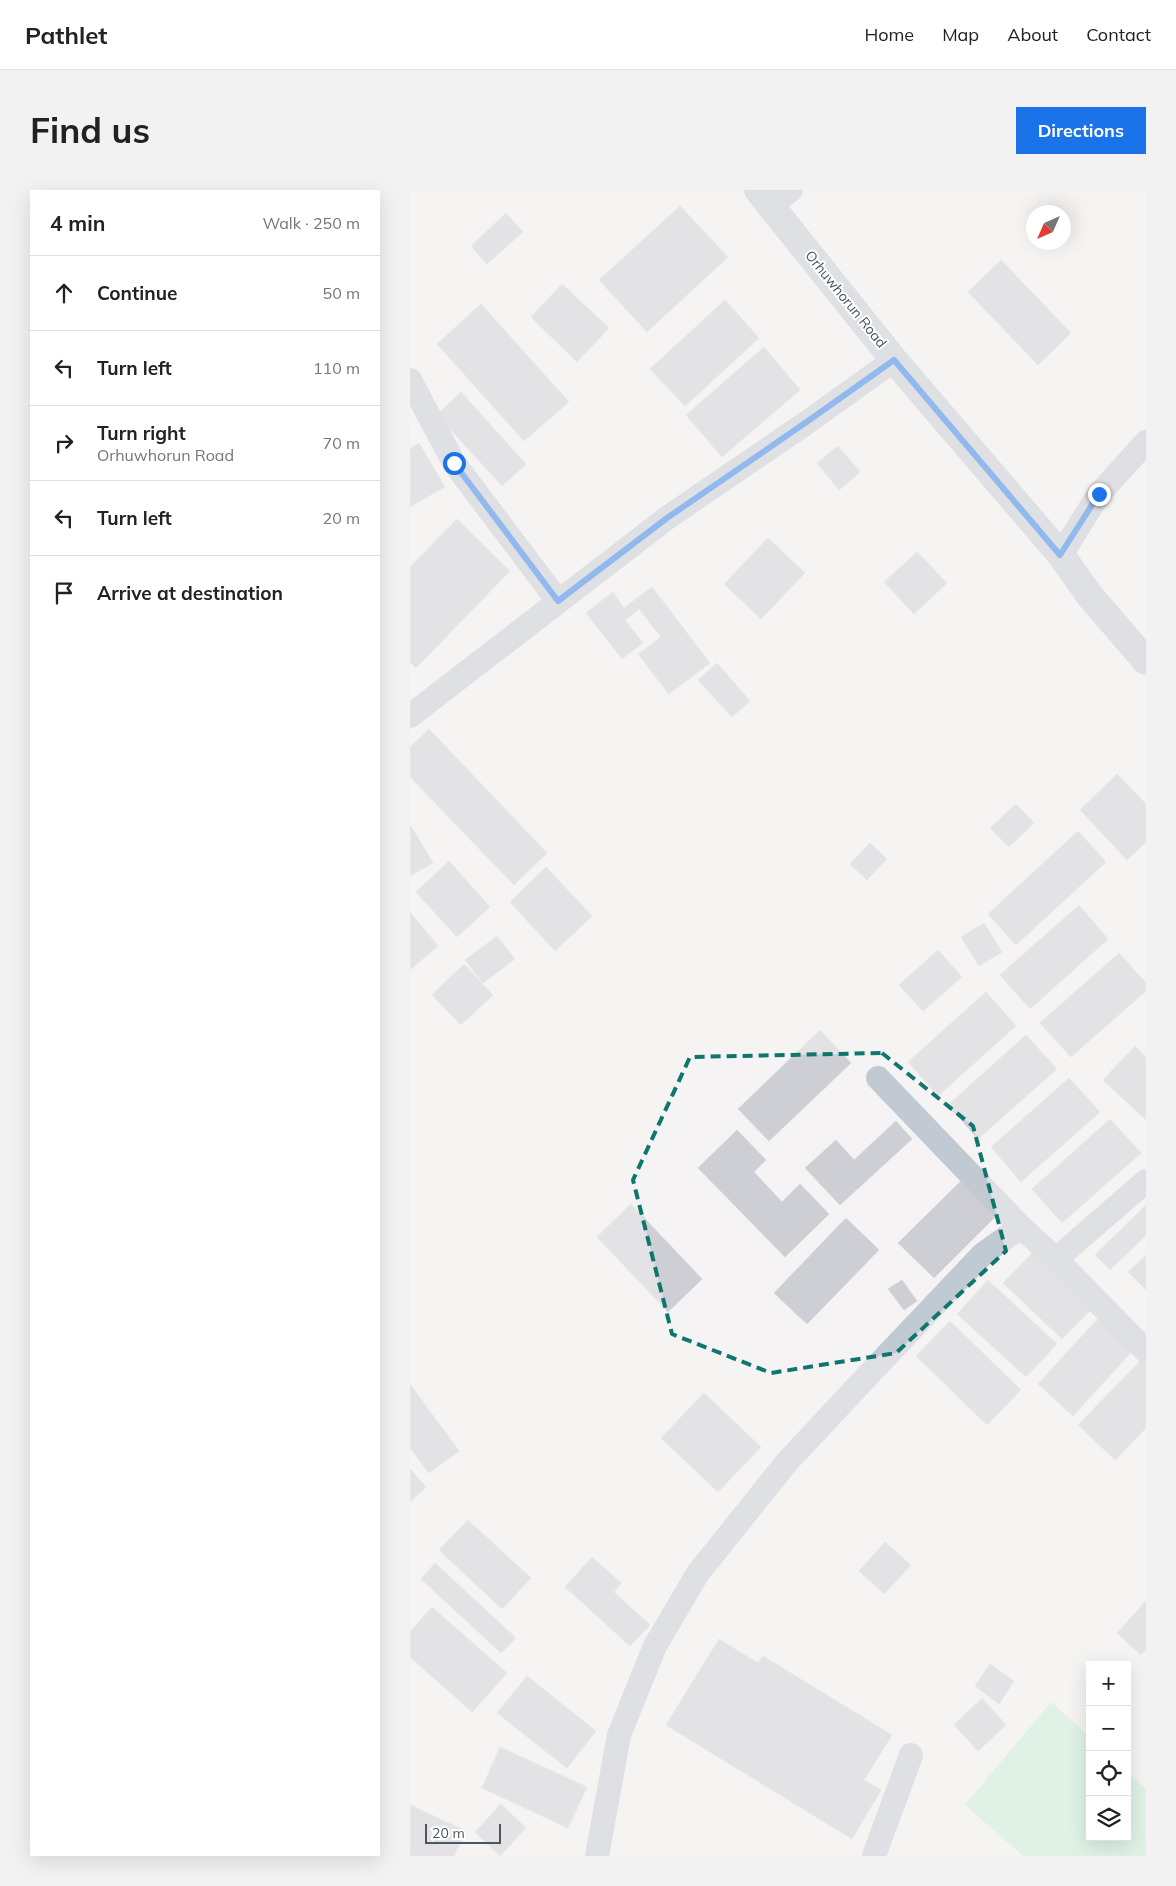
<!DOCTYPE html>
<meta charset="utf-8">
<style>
:root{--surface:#fff;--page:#f2f2f2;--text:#222;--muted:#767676;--line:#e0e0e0;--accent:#1a73e8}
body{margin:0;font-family:Mulish,sans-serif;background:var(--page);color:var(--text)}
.controls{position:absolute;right:15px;bottom:15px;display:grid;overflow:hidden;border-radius:0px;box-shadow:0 5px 20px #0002}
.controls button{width:45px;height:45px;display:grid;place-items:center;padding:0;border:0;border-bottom:1px solid var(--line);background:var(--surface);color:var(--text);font:25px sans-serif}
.compass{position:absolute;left:616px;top:15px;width:45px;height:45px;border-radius:50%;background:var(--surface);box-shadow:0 5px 20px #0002;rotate:225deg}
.scale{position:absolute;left:15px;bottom:12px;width:76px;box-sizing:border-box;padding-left:5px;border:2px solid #4a5661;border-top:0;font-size:14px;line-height:18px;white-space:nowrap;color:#4a5661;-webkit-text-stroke:4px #fff;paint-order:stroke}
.stop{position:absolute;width:15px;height:15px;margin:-11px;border:4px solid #1a73e8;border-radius:50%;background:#fff}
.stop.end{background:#1a73e8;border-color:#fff;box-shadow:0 1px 5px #0008}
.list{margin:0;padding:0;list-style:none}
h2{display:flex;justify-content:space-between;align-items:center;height:65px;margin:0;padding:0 20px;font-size:21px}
h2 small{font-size:16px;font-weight:400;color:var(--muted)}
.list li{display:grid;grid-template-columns:32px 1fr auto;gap:15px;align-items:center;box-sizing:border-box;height:75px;padding:0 20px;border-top:1px solid var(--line)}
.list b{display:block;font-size:19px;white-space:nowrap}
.list p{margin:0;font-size:16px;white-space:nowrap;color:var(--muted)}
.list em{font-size:16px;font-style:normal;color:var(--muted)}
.icon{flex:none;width:28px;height:28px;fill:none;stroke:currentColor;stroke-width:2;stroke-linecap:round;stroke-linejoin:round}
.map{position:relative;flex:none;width:736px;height:1666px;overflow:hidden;border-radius:0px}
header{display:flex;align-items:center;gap:30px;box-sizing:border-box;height:70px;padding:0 25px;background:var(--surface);border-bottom:1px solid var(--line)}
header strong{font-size:24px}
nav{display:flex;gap:28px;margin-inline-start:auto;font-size:18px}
.intro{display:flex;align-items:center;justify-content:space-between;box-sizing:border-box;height:120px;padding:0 30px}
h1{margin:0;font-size:35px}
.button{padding:12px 22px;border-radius:0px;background:var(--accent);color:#fff;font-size:18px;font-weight:700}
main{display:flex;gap:30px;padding:0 30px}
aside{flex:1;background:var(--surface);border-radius:0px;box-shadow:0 5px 20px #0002}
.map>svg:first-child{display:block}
</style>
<header>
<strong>Pathlet</strong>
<nav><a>Home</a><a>Map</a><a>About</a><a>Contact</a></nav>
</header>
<div class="intro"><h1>Find us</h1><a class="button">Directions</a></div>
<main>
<aside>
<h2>4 min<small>Walk · 250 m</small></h2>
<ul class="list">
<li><svg class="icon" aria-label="ahead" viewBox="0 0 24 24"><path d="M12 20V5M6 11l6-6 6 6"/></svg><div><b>Continue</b></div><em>50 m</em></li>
<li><svg class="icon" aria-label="left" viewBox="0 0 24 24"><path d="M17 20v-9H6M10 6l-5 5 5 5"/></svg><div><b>Turn left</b></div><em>110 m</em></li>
<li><svg class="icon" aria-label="right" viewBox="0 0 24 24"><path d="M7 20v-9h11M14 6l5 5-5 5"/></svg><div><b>Turn right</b><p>Orhuwhorun Road</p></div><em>70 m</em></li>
<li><svg class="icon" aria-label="left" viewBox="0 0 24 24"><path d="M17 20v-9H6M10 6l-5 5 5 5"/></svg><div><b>Turn left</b></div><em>20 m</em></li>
<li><svg class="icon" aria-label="arrive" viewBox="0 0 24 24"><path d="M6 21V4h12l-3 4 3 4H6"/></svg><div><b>Arrive at destination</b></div></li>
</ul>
</aside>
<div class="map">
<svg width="736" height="1666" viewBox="0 0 736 1666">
<rect width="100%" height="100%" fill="#f5f3f3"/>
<path fill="#c3f1d5" d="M641 1512 680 1547V1647H717V1582L736 1599V1666H613L555 1615Z"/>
<g fill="#cdcfd5" stroke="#d7d9de">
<path d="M270 16 318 67 237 142 189 90Z"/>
<path d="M96 23 113 42 77 74 61 56Z"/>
<path d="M591 70 661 143 628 175 558 102Z"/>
<path d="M152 94 199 138 167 172 121 127Z"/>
<path d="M315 110 349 148 275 216 240 179Z"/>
<path d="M71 114 159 212 114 251 27 154Z"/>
<path d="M354 157 390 200 312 267 276 225Z"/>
<path d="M51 202 116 274 92 296 27 225Z"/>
<path d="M9 253 35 297 0 317V259Z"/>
<path d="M428 256 450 282 429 300 407 273Z"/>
<path d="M47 329 100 381 6 478 0 472V377Z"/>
<path d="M358 348 395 383 351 429 314 394Z"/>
<path d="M507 362 537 393 504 424 474 392Z"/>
<path d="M242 397 300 473 259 504 228 464 251 447 229 419 215 430 233 453 212 469 176 423 203 402 214 418Z"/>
<path d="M307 473 340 511 322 527 288 490Z"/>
<path d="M19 539 137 663 104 695 0 587V557Z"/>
<path d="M707 584 736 614V652L717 670 670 620Z"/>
<path d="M606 614 624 633 599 657 580 638Z"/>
<path d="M1 636 23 673 0 686V637Z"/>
<path d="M668 641 696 672 606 755 578 724Z"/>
<path d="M460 653 477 669 457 690 440 674Z"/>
<path d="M39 671 80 717 47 747 6 702Z"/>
<path d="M136 677 182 726 145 761 100 712Z"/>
<path d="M669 715 698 749 620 819 590 785Z"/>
<path d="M0 722 28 756 0 780Z"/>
<path d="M574 733 592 762 569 776 551 747Z"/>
<path d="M87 746 105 769 73 793 55 770Z"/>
<path d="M528 760 552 787 513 821 489 795Z"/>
<path d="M709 763 736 793V801L661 867 630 833Z"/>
<path d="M54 774 83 805 51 835 22 805Z"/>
<path d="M576 802 606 836 528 906 498 872Z"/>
<path d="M410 840 441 873 359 951 328 919Z"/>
<path d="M616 845 647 879 568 949 538 915Z"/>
<path d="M725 856 736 867V930L693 890Z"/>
<path d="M659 888 690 922 611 992 581 957Z"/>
<path d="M700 929 731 963 652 1033 622 999Z"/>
<path d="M486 931 502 949 430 1015 395 978 426 950 444 970Z"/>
<path d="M327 940 356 970 344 982 372 1012 390 994 419 1024 375 1067 288 978Z"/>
<path d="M556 986 591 1021 524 1088 488 1053Z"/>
<path d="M221 1014 292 1089 258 1122 187 1047Z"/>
<path d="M736 1015V1045L700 1080 685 1065Z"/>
<path d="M436 1028 469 1060 397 1134 364 1103Z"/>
<path d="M623 1062 682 1119 652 1149 593 1093Z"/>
<path d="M736 1065V1100L718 1082Z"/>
<path d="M492 1090 507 1111 494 1120 478 1099Z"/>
<path d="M578 1090 647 1154 616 1187 547 1124Z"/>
<path d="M692 1124 727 1156 663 1226 628 1194Z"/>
<path d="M540 1131 611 1200 577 1235 506 1166Z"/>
<path d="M733 1168 736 1170V1238L705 1270 668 1235Z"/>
<path d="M0 1194 49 1261 19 1283 0 1258Z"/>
<path d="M294 1203 351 1257 308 1302 251 1248Z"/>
<path d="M0 1279 16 1297 0 1312Z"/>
<path d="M58 1330 121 1388 92 1419 29 1360Z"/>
<path d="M475 1352 501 1375 474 1404 449 1381Z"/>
<path d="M182 1367 211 1393 204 1402 240 1435 220 1456 155 1397Z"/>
<path d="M25 1373 106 1448 91 1463 11 1389Z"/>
<path d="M736 1411V1460L731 1465 707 1443Z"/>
<path d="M22 1417 97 1483 62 1522 0 1467V1442Z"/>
<path d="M309 1449 348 1473 353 1466 482 1545 454 1590 471 1600 442 1649 256 1535Z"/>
<path d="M580 1474 604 1491 589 1514 565 1496Z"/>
<path d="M117 1486 186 1541 157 1578 87 1523Z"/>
<path d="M572 1508 596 1535 568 1561 544 1535Z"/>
<path d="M90 1557 177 1597 158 1638 72 1598Z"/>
<path d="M91 1614 116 1638 90 1666 65 1642Z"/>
<path d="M0 1615 56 1641 44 1666H0Z"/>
</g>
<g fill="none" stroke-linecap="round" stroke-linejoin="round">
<g stroke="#c1cad2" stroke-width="24">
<path d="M361 15 381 0"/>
<path d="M0 190 44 273 148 411"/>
<path d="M651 365 689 304 736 252"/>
<path d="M0 526 257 328 399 231 484 170"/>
<path d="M468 888 611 1037 646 1069 736 1161"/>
<path d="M646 1069 736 991"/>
<path d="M187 1666 209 1545 245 1456 288 1383 377 1272 463 1180 573 1064 611 1037"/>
<path d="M464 1666 501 1565"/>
</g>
<path stroke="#c1cad2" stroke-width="28" d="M348 0 484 170 651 365 680 406 736 471"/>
</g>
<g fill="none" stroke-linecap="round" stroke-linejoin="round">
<path stroke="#1a73e8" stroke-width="6" d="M44 273 148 411 257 328 398 231 484 170 650 365 689 304"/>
</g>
<path d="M0 0H736V1666H0ZM472 863 563 936 596 1061 486 1163 361 1183 262 1144 223 990 280 867Z" fill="#f5f3f3" fill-opacity=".55" fill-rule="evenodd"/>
<path fill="none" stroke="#0f766e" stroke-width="4" stroke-dasharray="10 6" stroke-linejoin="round" d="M472 863 563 936 596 1061 486 1163 361 1183 262 1144 223 990 280 867Z"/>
<g text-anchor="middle" stroke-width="4" stroke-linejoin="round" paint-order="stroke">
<g font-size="14" fill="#4a5661" stroke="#fff">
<text transform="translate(436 109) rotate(51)" y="5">Orhuwhorun Road</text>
</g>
</g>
</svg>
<div class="controls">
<button>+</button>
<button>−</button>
<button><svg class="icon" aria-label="locate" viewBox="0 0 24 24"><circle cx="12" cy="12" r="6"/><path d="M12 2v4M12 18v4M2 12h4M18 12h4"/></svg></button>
<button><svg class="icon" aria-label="layers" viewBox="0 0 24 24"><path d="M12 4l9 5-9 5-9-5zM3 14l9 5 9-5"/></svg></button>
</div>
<svg class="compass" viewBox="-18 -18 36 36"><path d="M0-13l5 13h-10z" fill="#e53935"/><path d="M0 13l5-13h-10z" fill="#767676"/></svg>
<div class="scale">20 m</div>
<div class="stop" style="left:44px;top:273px"></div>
<div class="stop end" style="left:689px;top:304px"></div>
</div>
</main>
